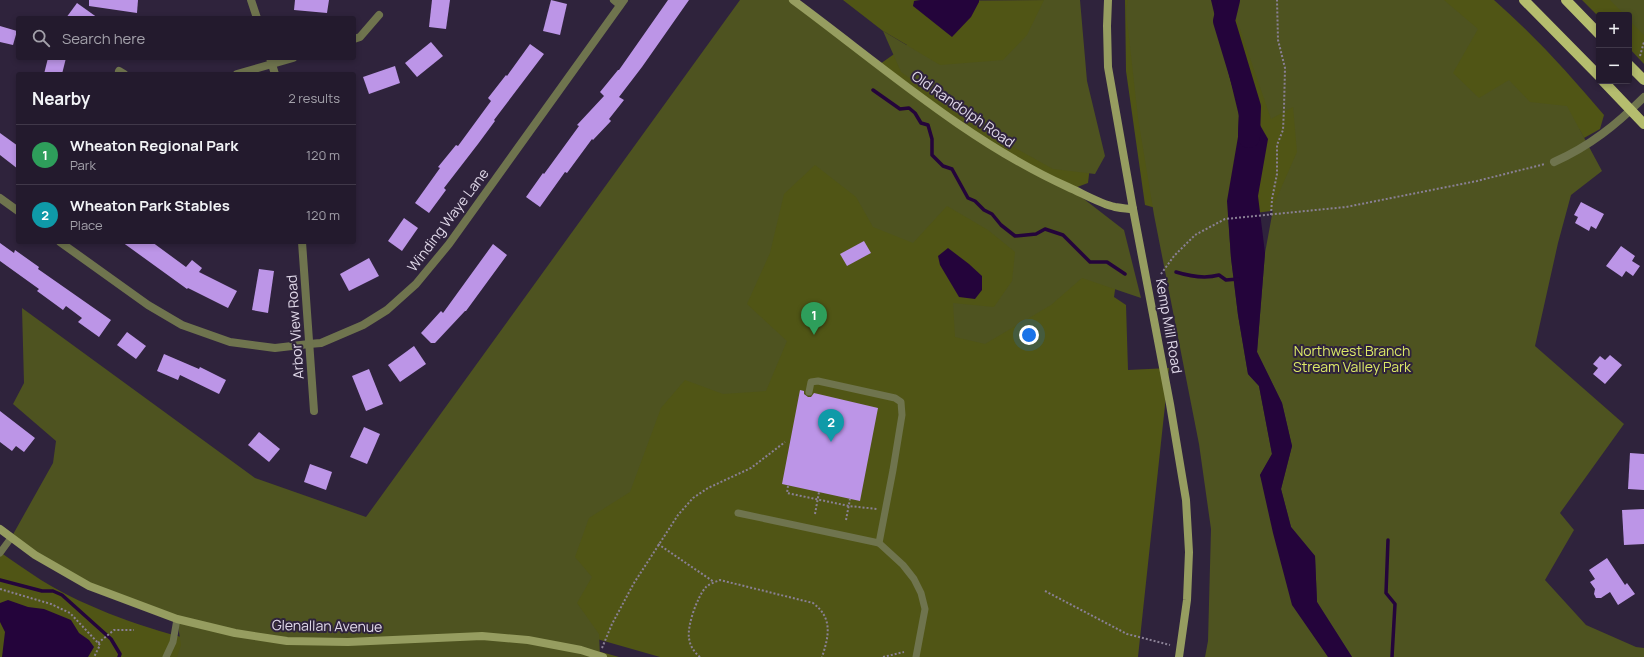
<!DOCTYPE html>
<meta charset="utf-8">
<style>
:root{--surface:#231a2d;--page:#2f2739;--text:#f1f3f6;--muted:#a3a1aa;--line:#403849;--accent:#1a73e8}
body{margin:0;font-family:Manrope,sans-serif;background:var(--page);color:var(--text)}
.controls{position:absolute;right:12px;top:12px;display:grid;overflow:hidden;border-radius:4px;box-shadow:0 2px 6px #0003}
.controls button{width:36px;height:36px;display:grid;place-items:center;padding:0;border:0;border-bottom:1px solid var(--line);background:var(--surface);color:var(--text);font:20px sans-serif}
.you{position:absolute;left:1029px;top:335px;width:14px;height:14px;margin:-10px;border:3px solid #fff;border-radius:50%;background:#1a73e8;box-shadow:0 0 0 6px #1a73e833}
.badge{display:grid;place-items:center;width:26px;height:26px;border-radius:50%;background:var(--accent);color:#fff;font-size:13px;font-weight:700}
.pin{position:absolute;translate:-50% -33px;filter:drop-shadow(0 1px 2px #0008)}
.pin::after{content:'';position:absolute;top:21px;width:14px;height:12px;background:inherit;clip-path:polygon(0 0,100% 0,50% 100%)}
.list{margin:0;padding:0;list-style:none}
h2{display:flex;justify-content:space-between;align-items:center;height:52px;margin:0;padding:0 16px;font-size:17px}
h2 small{font-size:13px;font-weight:400;color:var(--muted)}
.list li{display:grid;grid-template-columns:26px 1fr auto;gap:12px;align-items:center;box-sizing:border-box;height:60px;padding:0 16px;border-top:1px solid var(--line)}
.list b{display:block;font-size:15px;white-space:nowrap}
.list p{margin:0;font-size:13px;white-space:nowrap;color:var(--muted)}
.list em{font-size:13px;font-style:normal;color:var(--muted)}
.icon{flex:none;width:22px;height:22px;fill:none;stroke:currentColor;stroke-width:2;stroke-linecap:round;stroke-linejoin:round}
.map{position:relative;flex:none;width:1644px;height:657px;overflow:hidden}
.search{position:absolute;background:var(--surface);box-shadow:0 2px 6px #0003;left:16px;top:16px;width:340px;height:44px;display:flex;align-items:center;gap:10px;box-sizing:border-box;padding:0 14px;border-radius:4px;color:var(--muted);font-size:15px}
.panel{position:absolute;background:var(--surface);box-shadow:0 2px 6px #0003;left:16px;top:72px;width:340px;height:172px;border-radius:4px}
.map>svg:first-child{display:block}
</style>
<div class="map">
<svg width="1644" height="657" viewBox="0 0 1644 657">
<rect width="100%" height="100%" fill="#2f233c"/>
<g fill="#505515">
<path d="M753 0 1121 248 1114 297 1126 305 1128 370 1169 368 1138 657H660L569 631 374 553Z"/>
<path d="M843 0H921L914 1 1052 0 1091 158 1088 183 1069 190 1004 157 880 64 907 45 883 31Z"/>
<path d="M1125 0H1494C1534 35 1570 75 1604 115L1600 129 1584 138 1579 129 1445 175 1271 211 1231 216 1174 213 1145 205 1126 71Z"/>
<path d="M1582 0H1644V64L1629 48V15H1599V17Z"/>
<path d="M0 552C13 561 27 571 41 580 90 610 145 628 200 642L562 641 619 657H0Z"/>
</g>
<g fill="#4e5320">
<path d="M740 0H794L1000 152 1071 189 1124 230 1141 298 1082 278 1051 305 985 344 955 337 953 303 994 307 1012 281 1015 252 988 230 947 206 913 243 873 227 856 197 815 165 784 194 770 253 747 304 787 341 766 391 723 394 685 380 661 408 630 492 589 518 575 557 592 577 577 603 599 634 600 656 603 657H177L181 645 177 619 89 586 11 538 53 463 56 441 13 404 24 383 22 308 255 478 366 517Z"/>
<path d="M1044 0H1080L1087 81 1105 156 1095 174 1053 169 983 130 901 72 883 31 940 65 1003 60 1027 35Z"/>
<path d="M1128 0H1211L1239 116 1238 137 1227 201 1231 258 1238 315 1248 374 1259 386 1272 454 1260 475 1328 657H1205L1208 641 1211 529 1199 444 1154 215 1138 118 1126 11Z"/>
<path d="M1238 0H1444L1478 29 1453 73 1479 98 1509 80 1530 102 1567 106 1602 171 1571 195 1558 243 1535 346 1624 424 1560 513 1574 530 1545 580 1586 625 1636 647 1644 648V657H1352L1317 602 1315 556 1291 527 1281 489 1292 446 1282 403 1257 352 1265 253 1274 204 1297 152 1293 107 1271 119 1234 12Z"/>
<path d="M1610 0H1644V35L1629 20V15H1625Z"/>
</g>
<g fill="#24043b">
<path d="M921 0H979V2L971 17 952 37 913 6 914 1Z"/>
<path d="M1211 0H1238L1234 12 1237 85 1268 139 1258 196 1265 253 1257 352 1282 403 1292 446 1281 489 1291 527 1315 556 1317 602 1352 657H1328L1292 605 1273 533 1260 475 1272 454 1259 386 1248 374 1238 315 1231 258 1227 201 1238 137 1239 116Z"/>
<path d="M948 248 969 264 982 276V290L975 299 959 297 940 265 938 256Z"/>
<path d="M8 600 28 607 44 609 71 620 79 633 89 640 94 647 88 657H2L5 632 0 622V603Z"/>
</g>
<g fill="none" stroke-linecap="round" stroke-linejoin="round">
<g stroke="#24043b" stroke-width="3.5">
<path d="M873 90 900 109 909 108 915 113 921 123 928 125 932 139V155L943 166 952 169 968 198 975 201 984 210 992 214 1001 225 1015 236 1036 234 1045 229 1063 235 1090 262H1107L1125 274"/>
<path d="M1176 272C1189 276 1205 279 1219 275L1226 280 1238 279"/>
<path d="M1388 540 1386 593 1395 604 1392 657"/>
<path d="M0 580 42 591H53L62 595 111 639 120 654 119 657"/>
</g>
<path stroke="#24043b" stroke-width="22" d="M1229 0 1224 21 1250 107 1249 137"/>
</g>
<g fill="#bc95e7">
<path d="M89 0H138L137 13 89 6Z"/>
<path d="M295 0H329L327 13 294 10Z"/>
<path d="M432 0H450L446 29 429 27Z"/>
<path d="M551 0 567 4 560 35 543 31Z"/>
<path d="M668 0H689L642 67 619 97 624 100 609 119 611 121 593 140 592 139 567 173 565 172 540 207 526 197 543 173 544 174 579 126 577 125 604 96 600 92 618 70H619Z"/>
<path d="M77 3 98 18H66Z"/>
<path d="M0 26 17 31 13 45 0 42Z"/>
<path d="M431 42 443 56 417 77 405 63Z"/>
<path d="M530 44 544 54 494 120 495 121 478 144 444 188 446 190 429 213 415 203 440 168 438 167 456 145 458 146 491 101 488 98 506 75 507 76Z"/>
<path d="M48 58H66L62 74H44Z"/>
<path d="M395 66 400 83 369 94 363 77Z"/>
<path d="M0 133 18 146V169L0 155Z"/>
<path d="M1581 202 1604 214 1596 229 1591 226 1589 231 1575 223 1578 217 1574 215Z"/>
<path d="M404 218 418 228 402 251 388 241Z"/>
<path d="M864 241 871 253 847 266 840 254Z"/>
<path d="M122 242H152L186 267 192 260 202 268 199 272 237 291 228 308 188 288 187 289Z"/>
<path d="M0 243 14 253 15 250 39 267 38 269 111 320 99 337 78 322 82 318 66 306 63 310 37 291 39 289 0 261Z"/>
<path d="M493 244 507 255 466 311H465L435 343H431L421 333 441 311 443 313Z"/>
<path d="M1621 246 1635 256 1632 261 1640 266 1633 276 1626 271 1622 277 1606 266Z"/>
<path d="M369 258 379 276 349 291 340 274Z"/>
<path d="M259 269 274 271 268 313 252 310Z"/>
<path d="M127 332 146 346 136 359 117 345Z"/>
<path d="M414 346 426 364 400 382 388 365Z"/>
<path d="M164 354 199 369 200 367 226 380 219 394 180 375 178 380 157 371Z"/>
<path d="M1610 355 1622 365 1605 384 1593 374 1598 368 1593 364 1600 356 1605 360Z"/>
<path d="M369 369 383 404 366 411 352 376Z"/>
<path d="M800 390 804 391V394L808 397H811L814 393 878 408 860 501 782 484Z"/>
<path d="M0 411 35 438 24 452 16 446 12 451 0 442Z"/>
<path d="M364 427 380 434 367 464 350 457Z"/>
<path d="M259 432 280 449 269 462 248 445Z"/>
<path d="M1630 453 1644 454V490L1628 489Z"/>
<path d="M310 464 332 472 326 490 304 482Z"/>
<path d="M1644 509V544L1624 545 1622 510Z"/>
<path d="M1607 558 1625 585 1627 583 1635 594 1618 605 1610 592 1601 598H1596L1594 594 1595 589 1590 582 1595 579 1589 570Z"/>
</g>
<g fill="none" stroke-linecap="round" stroke-linejoin="round">
<g stroke="#8a8095" stroke-width="2" stroke-dasharray="2 2" stroke-linecap="butt">
<path d="M1640 56 1644 42"/>
<path d="M1271 215 1272 199 1277 174V145L1283 130 1284 108 1285 68 1278 40 1277 0"/>
<path d="M1161 274 1174 256 1195 235 1225 219 1346 207 1477 181 1545 164"/>
<path d="M788 486 787 493 849 506 877 509"/>
<path d="M815 514 819 492"/>
<path d="M846 520 850 499"/>
<path d="M658 544 714 582"/>
<path d="M0 589 51 604 70 613 100 645 94 657"/>
<path d="M1045 591 1127 634 1170 645"/>
<path d="M98 643 114 630H134"/>
<path d="M602 648 612 624 634 583 678 515 693 498 708 488 751 468 785 442"/>
<path d="M700 657C694 652 690 646 689 638 687 626 697 597 706 587 709 584 715 582 720 580L813 603C833 618 829 636 822 657"/>
<path d="M883 657 904 652"/>
</g>
<g stroke="#6f744e" stroke-width="7">
<path d="M809 392 811 382 818 381 895 398 901 402 902 415 893 470 879 543"/>
<path d="M738 513 879 543 903 565 914 579 921 593 925 609 916 657"/>
<path d="M0 553 11 538"/>
<path d="M166 657 173 642 177 619"/>
</g>
<g stroke="#6f744e" stroke-width="8">
<path d="M251 0 257 18"/>
<path d="M614 0 620 5"/>
<path d="M354 39 360 37 379 15"/>
<path d="M270 58 275 74"/>
<path d="M119 71 124 74"/>
<path d="M237 74 293 58"/>
<path d="M1554 162C1590 146 1616 125 1644 97"/>
<path d="M0 198 18 211"/>
<path d="M60 242 148 305 182 325 230 342 275 348 309 344 321 343 363 325 387 310 416 284 449 244 624 0"/>
<path d="M302 242 314 411"/>
</g>
<g stroke="#969d60" stroke-width="8">
<path d="M793 0C881 65 968 142 1068 187 1082 193 1100 204 1115 207 1121 208 1127 209 1133 209"/>
<path d="M1108 0 1107 26 1108 67 1133 209 1170 404 1186 500 1189 552 1187 600 1179 657"/>
<path d="M0 529 35 555 89 586 177 619 235 633 287 641 348 642 482 636 528 640 581 650 603 657"/>
</g>
<g stroke="#b5bd6e" stroke-width="10">
<path d="M1524 0 1599 76"/>
<path d="M1566 0 1599 34"/>
<path d="M1629 65 1644 80"/>
<path d="M1603 81 1644 124"/>
</g>
</g>
<g text-anchor="middle" stroke-width="4" stroke-linejoin="round" paint-order="stroke">
<g font-size="14" fill="#e0d8e9" stroke="#2f233c">
<text transform="translate(963 109) rotate(35)" y="5">Old Randolph Road</text>
<text transform="translate(448 220) rotate(-53)" y="5">Winding Waye Lane</text>
<text transform="translate(1169 326) rotate(80)" y="5">Kemp Mill Road</text>
<text transform="translate(295 327) rotate(-94)" y="5">Arbor View Road</text>
<text transform="translate(327 626) rotate(1)" y="5">Glenallan Avenue</text>
</g>
<g font-size="14" fill="#dbe867" stroke="#2f233c">
<text x="1352" y="356">Northwest Branch<tspan x="1352" dy="16">Stream Valley Park</tspan></text>
</g>
</g>
</svg>
<div class="controls">
<button>+</button>
<button>−</button>
</div>
<div class="you"></div>
<div class="pin badge" style="left:814px;top:335px;background:#2e9e5b">1</div>
<div class="pin badge" style="left:831px;top:442px;background:#0f9aa8">2</div>
<div class="search"><svg class="icon" aria-label="search" viewBox="0 0 24 24"><circle cx="10" cy="10" r="6"/><path d="M15 15l6 6"/></svg>Search here</div>
<section class="panel">
<h2>Nearby<small>2 results</small></h2>
<ul class="list">
<li><span class="badge" style="background:#2e9e5b">1</span><div><b>Wheaton Regional Park</b><p>Park</p></div><em>120 m</em></li>
<li><span class="badge" style="background:#0f9aa8">2</span><div><b>Wheaton Park Stables</b><p>Place</p></div><em>120 m</em></li>
</ul>
</section>
</div>
